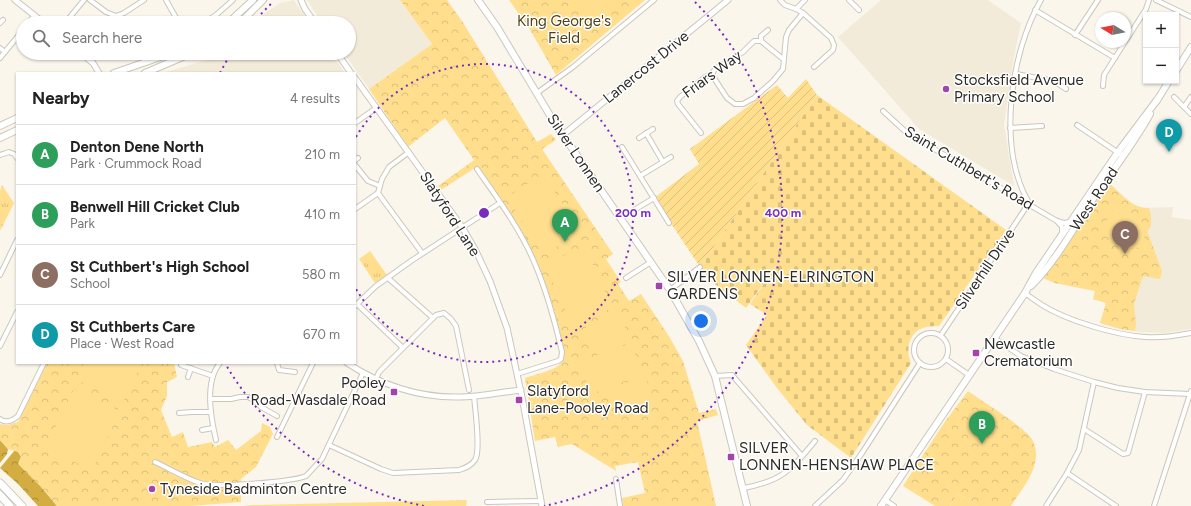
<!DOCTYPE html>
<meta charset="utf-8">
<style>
:root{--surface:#fff;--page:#f6f6f6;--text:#222;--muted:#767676;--line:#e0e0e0;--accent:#111827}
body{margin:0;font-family:Figtree,sans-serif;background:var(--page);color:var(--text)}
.controls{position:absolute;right:12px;top:12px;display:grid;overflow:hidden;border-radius:0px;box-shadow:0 1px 3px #0004}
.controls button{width:36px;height:36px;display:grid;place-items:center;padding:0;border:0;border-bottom:1px solid var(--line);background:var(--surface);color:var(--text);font:20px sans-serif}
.compass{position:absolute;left:1095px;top:12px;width:36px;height:36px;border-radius:50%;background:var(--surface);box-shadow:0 1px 3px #0004;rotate:280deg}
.you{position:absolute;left:701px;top:321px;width:14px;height:14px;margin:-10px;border:3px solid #fff;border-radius:50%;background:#1a73e8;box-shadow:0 0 0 6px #1a73e833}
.badge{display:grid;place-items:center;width:26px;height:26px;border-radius:50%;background:var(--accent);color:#fff;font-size:13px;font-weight:700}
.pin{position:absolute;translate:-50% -33px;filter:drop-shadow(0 1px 2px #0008)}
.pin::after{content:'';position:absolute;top:21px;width:14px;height:12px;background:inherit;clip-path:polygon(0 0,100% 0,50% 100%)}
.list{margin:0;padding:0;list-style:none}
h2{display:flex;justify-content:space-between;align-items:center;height:52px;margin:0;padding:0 16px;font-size:17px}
h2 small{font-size:13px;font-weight:400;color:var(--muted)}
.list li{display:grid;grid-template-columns:26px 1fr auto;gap:12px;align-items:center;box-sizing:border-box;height:60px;padding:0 16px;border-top:1px solid var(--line)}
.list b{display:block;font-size:15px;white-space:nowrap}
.list p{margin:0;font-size:13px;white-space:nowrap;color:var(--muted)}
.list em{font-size:13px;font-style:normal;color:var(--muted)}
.icon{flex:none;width:22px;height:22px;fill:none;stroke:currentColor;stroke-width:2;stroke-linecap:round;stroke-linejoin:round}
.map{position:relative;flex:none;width:1191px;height:506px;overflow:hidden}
.search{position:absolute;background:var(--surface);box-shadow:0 1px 3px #0004;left:16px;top:16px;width:340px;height:44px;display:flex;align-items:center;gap:10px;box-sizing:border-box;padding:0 14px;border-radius:22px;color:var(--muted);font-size:15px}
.panel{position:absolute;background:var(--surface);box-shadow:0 1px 3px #0004;left:16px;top:72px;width:340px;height:292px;border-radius:0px}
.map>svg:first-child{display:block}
</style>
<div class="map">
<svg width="1191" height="506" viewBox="0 0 1191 506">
<defs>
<pattern id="grass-tufts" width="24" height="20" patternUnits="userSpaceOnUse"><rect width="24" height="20" fill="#ffdf8e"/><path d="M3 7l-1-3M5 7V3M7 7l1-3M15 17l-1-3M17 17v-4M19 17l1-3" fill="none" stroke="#dbc07a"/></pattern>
<pattern id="forest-crowns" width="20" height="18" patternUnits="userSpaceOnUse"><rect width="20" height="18" fill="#d3ad42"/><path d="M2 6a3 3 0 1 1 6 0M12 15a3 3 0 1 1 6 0" fill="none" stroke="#ab8d37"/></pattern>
<pattern id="cemetery-stones" width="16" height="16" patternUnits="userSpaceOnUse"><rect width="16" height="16" fill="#ffdf8e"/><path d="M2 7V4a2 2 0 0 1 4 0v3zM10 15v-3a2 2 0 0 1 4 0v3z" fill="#dbc07a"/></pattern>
<pattern id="park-crowns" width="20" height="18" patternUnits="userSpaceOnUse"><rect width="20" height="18" fill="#ffdf8e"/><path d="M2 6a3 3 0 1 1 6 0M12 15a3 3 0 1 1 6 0" fill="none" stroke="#dbc07a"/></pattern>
<pattern id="garden-furrows" width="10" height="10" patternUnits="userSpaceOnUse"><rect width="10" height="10" fill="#ffdf8e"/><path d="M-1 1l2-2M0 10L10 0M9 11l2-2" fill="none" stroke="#dbc07a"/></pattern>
</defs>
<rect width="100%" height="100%" fill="#fbf6ec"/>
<g fill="#f2ebd9">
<path d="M294 0 310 23H251L280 3Z"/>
<path d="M307 0H400L432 44 369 89 344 53H349V23H322Z"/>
<path d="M881 0H988L1021 23 1014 57 1004 124 1014 186 919 129 838 37Z"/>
<path d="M214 53H331L345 73H163L206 60Z"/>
<path d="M1108 182 1134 205 1142 208 1173 207 1172 217 1191 220V329L1164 333 1140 332 1120 329 1100 323 1106 303 1093 299 1095 291 1055 283 1043 278Z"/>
</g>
<g fill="url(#grass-tufts)">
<path d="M2 185 14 203 0 231V191Z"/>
<path d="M370 251 387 275 375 283 359 259Z"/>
</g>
<g fill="url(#forest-crowns)">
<path d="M0 440 8 449 7 454 0 463Z"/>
<path d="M15 450 18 452 42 488 57 506H38L18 484 0 468Z"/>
</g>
<path fill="url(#cemetery-stones)" d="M817 95 1006 230 939 326C935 326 930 326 926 327 909 331 905 349 911 363L851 458 807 425 777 388 746 345 767 315 750 304 788 249 746 308 711 281 700 267Z"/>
<g fill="url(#park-crowns)">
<path d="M400 0H447L462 21 537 142 551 134 556 140 542 149 613 254 606 259 621 282 618 284 629 301 641 294 670 338 683 361 699 413 716 409 718 415 697 421 716 506H623L622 498 645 493 638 462 615 466 616 471 572 444 558 447 555 437 535 441 525 378C534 375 556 370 561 363 567 355 562 344 561 336 547 273 515 219 478 166L441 190 438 186 474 160 445 118 408 147 369 89 432 44Z"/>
<path d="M509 0H645L556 75 529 28Z"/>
<path d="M1108 182C1121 194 1131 208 1149 208L1151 215V226L1149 229 1114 208 1136 250 1147 232 1148 233 1162 271 1160 279 1143 276 1134 304 1136 324 1135 331 1120 329 1100 323 1106 303 1093 299 1095 291 1055 283 1043 278Z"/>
<path d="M47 363H174L177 377 167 382V396L161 410 172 437 183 432 188 447 212 442 215 447 228 440 236 450 261 431 262 423 270 427 273 434 256 467 241 479V502L190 506H57L42 488 18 464 21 456 18 452 8 449 0 440V424L7 425 18 422Z"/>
<path d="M968 391C982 401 1023 426 1032 439 1036 446 1037 455 1035 463 1032 478 1019 493 1011 506H978L958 493 950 506H935L903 486 944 423Z"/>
<path d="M467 500 466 506H243L252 505Z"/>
</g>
<path fill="url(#garden-furrows)" d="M806 79 817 95 700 267 654 198 699 164 690 149 777 85 788 98Z"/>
<g fill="#ffdf8e">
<path d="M574 0H616L590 21Z"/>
<path d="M543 174 580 231 544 255 507 197Z"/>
<path d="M1114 208 1149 229 1136 250 1101 230Z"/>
<path d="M585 246 612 308 572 326 545 264Z"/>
<path d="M619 312 630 339 596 353 585 325Z"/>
<path d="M631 343 643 374 591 394 579 362Z"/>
<path d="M85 363H142L123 402 77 380Z"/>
<path d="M645 376 653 398 618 411 610 389Z"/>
<path d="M74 389 120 411 92 470 45 448Z"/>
<path d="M958 493 978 506H950Z"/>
</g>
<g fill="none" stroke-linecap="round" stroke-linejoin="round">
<defs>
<g id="minor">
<path d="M90 0 106 12 116 16"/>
<path d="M166 0 179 23"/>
<path d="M780 0 785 5 796 9 803 13 831 38 834 45 833 50 814 67"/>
<path d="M849 0 859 10"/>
<path d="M1156 0 1191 17"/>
<path d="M796 9 805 0"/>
<path d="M1035 10 1115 58"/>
<path d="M116 16 124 13 144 0"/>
<path d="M116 16 119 23"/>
<path d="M0 23 3 20"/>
<path d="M28 23 34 16"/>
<path d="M65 23 84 0"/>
<path d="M203 23 216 15 233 0"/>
<path d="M768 30 761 36V41L783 59"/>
<path d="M1075 35 1098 0"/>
<path d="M0 48 5 52"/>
<path d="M133 53 134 55"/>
<path d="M0 58 23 30"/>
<path d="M712 74 714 78 727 98 735 104H743L754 98 773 81 783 69 786 37 789 30 803 13"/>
<path d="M1016 74 1054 81 1066 89"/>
<path d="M1103 86 1104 75 1146 9 1149 0"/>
<path d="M537 93 573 67 654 0"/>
<path d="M1174 97 1191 114"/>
<path d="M1184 107 1191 97"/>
<path d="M883 111 907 133 1057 221 1064 223 1070 222"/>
<path d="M355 123 376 108"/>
<path d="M1077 125 1123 156"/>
<path d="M1010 128 1042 126"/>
<path d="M646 133 663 162"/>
<path d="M701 133 678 104 677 101 680 97 705 77 712 74 715 69 743 52 754 41H761"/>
<path d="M639 138 653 129"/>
<path d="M622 147 669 223"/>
<path d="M0 155 9 152 14 154 17 158"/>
<path d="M355 160 358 158"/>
<path d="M355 165 368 181 380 186"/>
<path d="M477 169C498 199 521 230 535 264 547 292 555 322 562 352L561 359 558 361 517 374"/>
<path d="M640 176 671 157"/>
<path d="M378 193 422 253"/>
<path d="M355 209 378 193 382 179 389 167 409 152"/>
<path d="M621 218 654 198"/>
<path d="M1057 221 1062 227V235"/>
<path d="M0 275 17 240"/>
<path d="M388 278 433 318"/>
<path d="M626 278 651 262"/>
<path d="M670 290 700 267"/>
<path d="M1025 293C1030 297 1036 301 1042 305 1068 321 1115 335 1145 337 1160 338 1176 336 1191 333"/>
<path d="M357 304 403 348"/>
<path d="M355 306 376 286 411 261 500 203"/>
<circle cx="931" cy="350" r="17"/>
<path d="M941 335 1029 203C997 148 1010 54 1041 0"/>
<path d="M994 338 1021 356 1054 369 1094 382 1118 388 1145 392 1190 394"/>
<path d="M0 346 17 312"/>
<path d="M946 359 969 375"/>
<path d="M277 363 279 370 295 372"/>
<path d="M181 365 213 376"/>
<path d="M715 376 732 375 802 456"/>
<path d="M188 377 191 368"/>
<path d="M376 379 379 372 436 315 444 313 451 319 456 326 469 390"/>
<path d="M211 399H231L240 397H248L254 400 261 407 277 416"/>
<path d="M179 413 192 412H211"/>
<path d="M0 419C6 424 12 421 18 416L44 363"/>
<path d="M1084 429 1123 454 1128 453 1145 392"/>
<path d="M202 430 213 428"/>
<path d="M277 437 313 363"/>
<path d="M216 440C211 418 204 382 220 363"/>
<path d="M329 445 381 469 393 473 459 470C465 468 471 466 475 460 481 451 475 409 474 396"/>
<path d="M155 462C170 469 185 478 200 483 214 488 291 482 306 476L322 459 363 373"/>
<path d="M1067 473 1116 506"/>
<path d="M616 479 620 506"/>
<path d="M744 488C782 481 791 470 815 441"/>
<path d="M885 500 894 506"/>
<path d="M487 502 541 501"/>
<path d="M815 506 843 480 862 453 920 363"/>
<path d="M1046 506 1067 473 1079 450 1094 382"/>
<path d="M1154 506 1191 391"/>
</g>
<g id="tertiary">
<path d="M15 0 44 23"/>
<path d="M301 0 305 9 315 23"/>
<path d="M81 53 93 63 99 73"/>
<path d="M337 53 351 73"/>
<path d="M355 78 462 227 475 249 490 281 507 328 522 397 542 506"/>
<path d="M563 135 728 0"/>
<path d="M347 363C381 385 419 398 460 397 480 397 501 392 521 390"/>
</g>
<g id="primary">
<path d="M478 0 497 27 554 122 670 290 699 341 715 376 747 506"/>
<path d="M228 23 253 0"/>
<path d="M240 23 263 0"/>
<path d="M1176 71 1191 47"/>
<path d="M114 73 172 53"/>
<path d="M145 73 192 53"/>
<path d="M1156 102 1169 81"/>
<path d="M0 126 17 118"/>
<path d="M0 138 17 130"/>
<path d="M1031 286C1055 262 1072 231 1090 203 1110 174 1133 145 1150 114"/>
<path d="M881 506 1025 293 1036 273 1118 152 1157 100"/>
</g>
<g id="trunk">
<path d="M0 483 22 506"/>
<path d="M0 495 10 506"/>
</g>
</defs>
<use href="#minor" stroke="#cbc7bc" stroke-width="6"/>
<use href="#tertiary" stroke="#cbc7bc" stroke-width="7"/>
<use href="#primary" stroke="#cbc7bc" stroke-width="8"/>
<use href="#trunk" stroke="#cbc7bc" stroke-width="9"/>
<use href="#minor" stroke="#fff" stroke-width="4"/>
<use href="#tertiary" stroke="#fff" stroke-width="5"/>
<use href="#primary" stroke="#fff" stroke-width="6"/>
<use href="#trunk" stroke="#fff" stroke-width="7"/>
</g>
<g fill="none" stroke="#7b2cbf" stroke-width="2" stroke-dasharray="2 4">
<path d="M356 137A149 149 0 1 1 356 289"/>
<path d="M424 506A299 299 0 0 1 226 365M220 73A299 299 0 0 1 230 55M253 23A299 299 0 0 1 273 2M695 2A299 299 0 0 1 544 506"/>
</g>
<g fill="#a444ab" stroke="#fff" stroke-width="1.5">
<circle cx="946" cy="89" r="4"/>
<rect x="655" y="282" width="8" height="8" rx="2"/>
<rect x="972" y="349" width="8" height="8" rx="2"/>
<rect x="390" y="388" width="8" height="8" rx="2"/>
<rect x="515" y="396" width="8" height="8" rx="2"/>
<rect x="727" y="453" width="8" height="8" rx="2"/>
<circle cx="152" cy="489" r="4"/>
</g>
<g text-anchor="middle" stroke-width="3" stroke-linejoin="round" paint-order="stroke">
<g font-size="15" fill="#4f3f14" stroke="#fff">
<text x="564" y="26">King George's<tspan x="564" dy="17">Field</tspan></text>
</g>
<g font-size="15" fill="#2c2b27" stroke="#fff">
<text transform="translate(646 67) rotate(-39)" y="5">Lanercost Drive</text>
<text transform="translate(712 74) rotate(-36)" y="5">Friars Way</text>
<text transform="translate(576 153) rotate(56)" y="5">Silver Lonnen</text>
<text transform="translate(969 168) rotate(31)" y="5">Saint Cuthbert's Road</text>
<text transform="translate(1094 199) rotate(-56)" y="5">West Road</text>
<text transform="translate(450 214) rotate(57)" y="5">Slatyford Lane</text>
<text transform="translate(985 269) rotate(-56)" y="5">Silverhill Drive</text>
</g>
<g font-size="15" fill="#2c2b27" stroke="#fff" text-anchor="start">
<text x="954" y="85">Stocksfield Avenue<tspan x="954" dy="17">Primary School</tspan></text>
<text x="667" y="282">SILVER LONNEN-ELRINGTON<tspan x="667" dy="17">GARDENS</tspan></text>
<text x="984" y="349">Newcastle<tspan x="984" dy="17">Crematorium</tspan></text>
<text x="386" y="388" text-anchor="end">Pooley<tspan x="386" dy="17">Road-Wasdale Road</tspan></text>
<text x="527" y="396">Slatyford<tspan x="527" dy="17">Lane-Pooley Road</tspan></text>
<text x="739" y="453">SILVER<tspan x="739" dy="17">LONNEN-HENSHAW PLACE</tspan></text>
<text x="160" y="494">Tyneside Badminton Centre</text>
</g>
</g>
<circle cx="484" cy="213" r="6" fill="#7b2cbf" stroke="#fff" stroke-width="2"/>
<g font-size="12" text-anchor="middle" font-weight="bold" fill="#7b2cbf" stroke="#fff" stroke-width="3" stroke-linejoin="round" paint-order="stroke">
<text x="633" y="217">200 m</text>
<text x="783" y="217">400 m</text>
</g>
</svg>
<div class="controls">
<button>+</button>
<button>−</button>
</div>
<svg class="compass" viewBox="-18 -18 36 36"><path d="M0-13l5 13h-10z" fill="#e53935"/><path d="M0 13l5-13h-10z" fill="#767676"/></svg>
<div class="you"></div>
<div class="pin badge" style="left:565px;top:242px;background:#2e9e5b">A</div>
<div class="pin badge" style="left:982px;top:444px;background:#2e9e5b">B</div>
<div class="pin badge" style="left:1125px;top:254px;background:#8d6e63">C</div>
<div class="pin badge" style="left:1169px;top:152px;background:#0f9aa8">D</div>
<div class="search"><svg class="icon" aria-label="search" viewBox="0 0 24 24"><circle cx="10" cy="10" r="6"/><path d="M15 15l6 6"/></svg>Search here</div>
<section class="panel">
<h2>Nearby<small>4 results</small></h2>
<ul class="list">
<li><span class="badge" style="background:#2e9e5b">A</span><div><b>Denton Dene North</b><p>Park · Crummock Road</p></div><em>210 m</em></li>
<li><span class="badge" style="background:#2e9e5b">B</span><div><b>Benwell Hill Cricket Club</b><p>Park</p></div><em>410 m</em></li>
<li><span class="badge" style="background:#8d6e63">C</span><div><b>St Cuthbert's High School</b><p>School</p></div><em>580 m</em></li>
<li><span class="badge" style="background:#0f9aa8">D</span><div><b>St Cuthberts Care</b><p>Place · West Road</p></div><em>670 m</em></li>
</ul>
</section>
</div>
